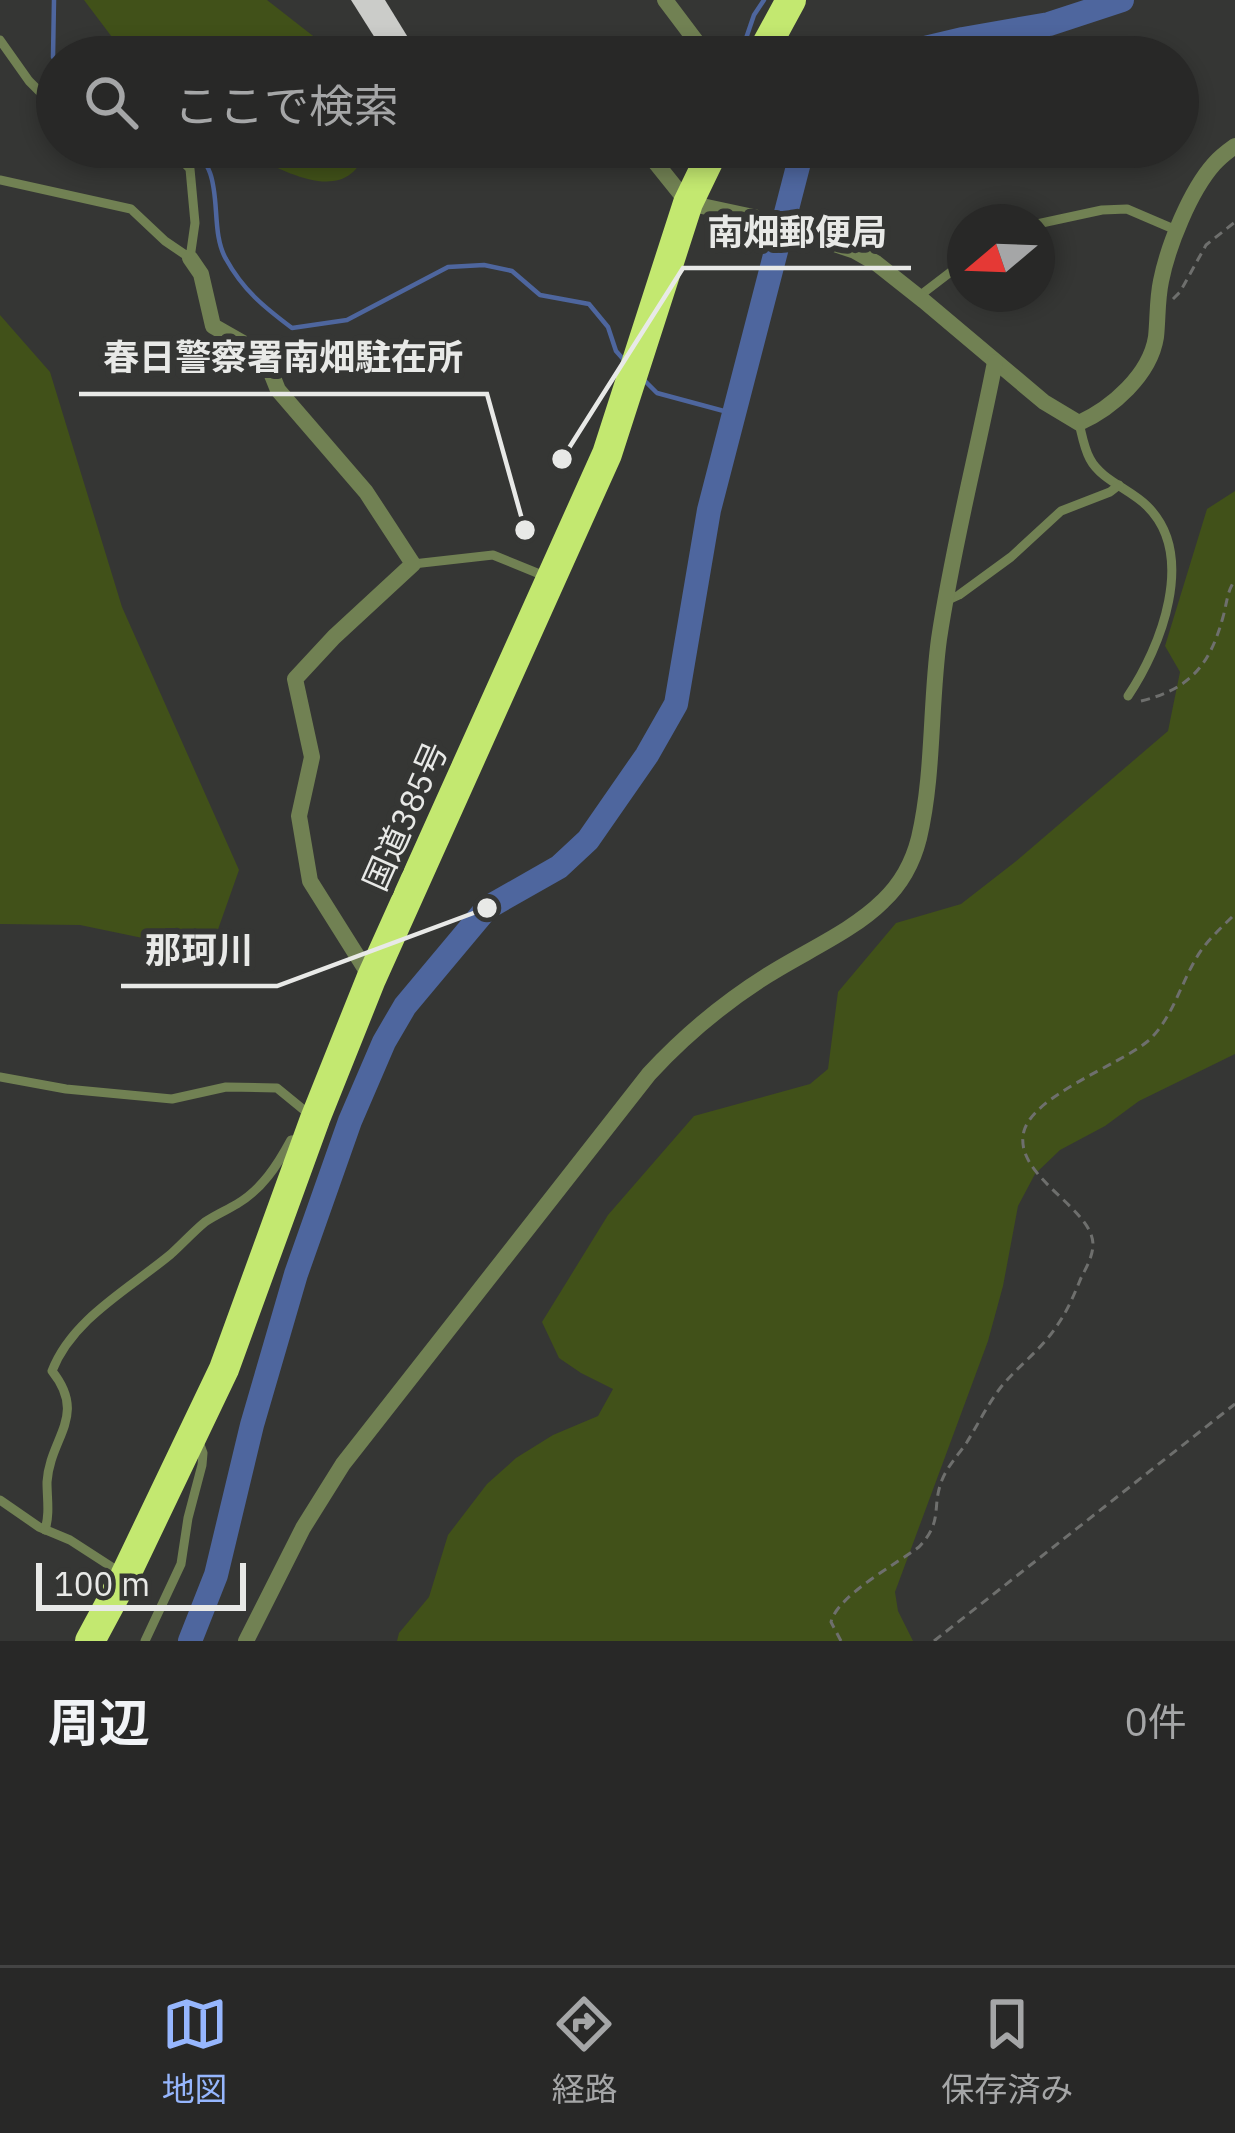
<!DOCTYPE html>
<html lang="ja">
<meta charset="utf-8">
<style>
:root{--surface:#282827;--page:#343433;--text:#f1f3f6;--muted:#a5a6a7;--line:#444;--accent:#96b6fd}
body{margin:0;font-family:"IBM Plex Sans","Noto Sans JP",sans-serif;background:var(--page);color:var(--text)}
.compass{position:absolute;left:947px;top:204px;width:108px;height:108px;border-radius:50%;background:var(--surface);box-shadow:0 6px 18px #0003;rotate:251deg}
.scale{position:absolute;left:36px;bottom:30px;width:210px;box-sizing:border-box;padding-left:12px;border:6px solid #e8e9e7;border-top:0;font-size:33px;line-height:42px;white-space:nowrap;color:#e8e9e7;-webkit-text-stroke:9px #353634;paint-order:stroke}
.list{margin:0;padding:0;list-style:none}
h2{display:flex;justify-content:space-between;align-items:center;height:156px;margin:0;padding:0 48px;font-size:51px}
h2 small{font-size:39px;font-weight:400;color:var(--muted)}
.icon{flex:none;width:66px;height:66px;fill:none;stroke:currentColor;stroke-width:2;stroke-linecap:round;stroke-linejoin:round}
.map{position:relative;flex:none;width:1235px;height:1641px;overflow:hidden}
.search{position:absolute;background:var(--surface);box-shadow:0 6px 18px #0003;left:36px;right:36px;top:36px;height:132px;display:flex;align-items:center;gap:30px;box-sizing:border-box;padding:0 42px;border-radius:66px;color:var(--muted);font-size:45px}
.sheet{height:324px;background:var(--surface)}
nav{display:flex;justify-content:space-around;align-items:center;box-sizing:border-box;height:168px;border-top:3px solid var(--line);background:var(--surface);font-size:33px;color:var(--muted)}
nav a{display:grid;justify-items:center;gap:6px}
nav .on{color:var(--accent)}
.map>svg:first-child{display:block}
</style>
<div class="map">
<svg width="1235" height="1641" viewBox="0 0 1235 1641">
<rect width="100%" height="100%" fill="#353634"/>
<g fill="#415119">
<path d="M84 0H267L340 57H127Z"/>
<path d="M235 147H367C348 214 276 166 235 147Z"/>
<path d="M0 315 50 372 122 607 239 870 210 952 80 925 0 924Z"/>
<path d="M1235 491V1054L1139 1101 1105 1126 1060 1150 1035 1174 1018 1206 1003 1286 988 1341 895 1592 898 1611 913 1641H397L399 1633 429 1597 448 1535 487 1484 516 1458 553 1435 598 1416 613 1389 581 1373 559 1358 542 1322 608 1215 694 1116 810 1084 828 1069 838 992 896 923 961 904 1015 862 1168 731 1180 672 1165 646 1207 509Z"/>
</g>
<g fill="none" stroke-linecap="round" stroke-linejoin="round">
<g stroke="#4e669e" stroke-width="4.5">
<path d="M54 0 53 57 57 64"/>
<path d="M746 57 741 53 754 15 764 0"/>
<path d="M185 147C230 165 206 225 226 259 243 290 264 307 292 328L347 320 448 267 484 265 512 271 540 295 589 304 608 327 616 351 624 360"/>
<path d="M645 381 657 393 735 414"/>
</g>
<g stroke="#4e669e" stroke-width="24">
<path d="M887 57 963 39 1049 24 1122 0"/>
<path d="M190 1641 216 1575 252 1425 296 1274 350 1121 384 1042 405 1006 487 908 559 867 588 840 647 755 676 704 709 510 803 147"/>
</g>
</g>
<path fill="#cbccc9" d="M351 0H385L420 57H387Z"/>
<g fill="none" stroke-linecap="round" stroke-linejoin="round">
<g stroke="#6e6f6d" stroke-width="3" stroke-dasharray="9 6" stroke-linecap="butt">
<path d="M1173 299 1180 292 1206 245 1235 222"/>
<path d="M1141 701C1190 689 1210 665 1223 617 1227 603 1227 591 1235 580"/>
<path d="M841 1641 831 1622C837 1596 896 1564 919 1547 944 1520 931 1508 942 1480 947 1467 959 1454 967 1442 978 1424 988 1404 1001 1387 1018 1366 1041 1350 1056 1327 1067 1312 1074 1295 1081 1278 1086 1268 1093 1256 1093 1244 1092 1207 1012 1176 1024 1131 1034 1095 1119 1065 1148 1041 1171 1020 1179 989 1194 962 1204 943 1220 929 1235 914"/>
<path d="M934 1641 1235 1404"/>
</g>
<g stroke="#718153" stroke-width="9">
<path d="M0 40 29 81 57 109"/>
<path d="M0 180 131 209 165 241 190 258 195 223 190 169 169 147"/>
<path d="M1037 224 1102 210 1127 209 1176 230"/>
<path d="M918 297 965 261"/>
<path d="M1079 423C1082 435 1084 448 1090 459 1101 480 1130 489 1147 506 1197 555 1161 647 1128 696"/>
<path d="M413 564 493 555 547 577"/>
<path d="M946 601 959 595 1011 557 1061 511 1110 492 1119 485"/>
<path d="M0 1077 66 1089 172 1099 226 1087 277 1088 310 1115"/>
<path d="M0 1500 39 1527 70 1540 121 1573"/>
<path d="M45 1530C50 1513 47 1499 47 1482 50 1437 88 1416 52 1371 72 1319 129 1289 171 1254 182 1244 193 1232 205 1222 215 1215 227 1210 237 1204 262 1189 277 1166 291 1140L303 1139"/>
<path d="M145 1641 181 1564 188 1518 202 1465 203 1453 199 1442"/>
</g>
<g stroke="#718153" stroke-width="16">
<path d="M665 0 708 57"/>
<path d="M643 147 688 203 758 218 855 251 876 263 924 301 1044 402 1079 423C1112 408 1150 375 1156 337 1158 318 1157 300 1161 281 1168 246 1190 191 1214 164 1220 157 1228 151 1235 146"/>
<path d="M190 258 201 274 213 326 264 355 278 390 366 492 413 564 334 637 295 679 312 757 299 816 310 881 371 978"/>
<path d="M246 1641 303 1528 343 1464 649 1074C684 1036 725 1002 768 975 804 952 853 931 883 901 901 884 913 862 919 838 934 774 930 705 939 639 953 545 977 454 995 362"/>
</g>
<g stroke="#c3e870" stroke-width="30">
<path d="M760 57 791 0"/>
<path d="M90 1641 125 1576 224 1369 315 1119 371 979 607 454 688 203 715 147"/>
</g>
</g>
<g text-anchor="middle" stroke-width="12" stroke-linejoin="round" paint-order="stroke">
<g font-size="33" fill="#e8e9e7" stroke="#353634">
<text transform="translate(405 816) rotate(-66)" y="12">国道385号</text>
</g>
</g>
<path fill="none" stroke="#e8e9e7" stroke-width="4.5" d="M562 459L683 268H911M525 530L487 394H79M487 908L277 986H121"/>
<g fill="#e8e9e7" stroke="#353634" stroke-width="4.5">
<circle cx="562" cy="459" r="12"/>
<circle cx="525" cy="530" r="12"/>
<circle cx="487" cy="908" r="12"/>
</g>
<g font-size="36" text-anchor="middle" font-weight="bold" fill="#e8e9e7" stroke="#353634" stroke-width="12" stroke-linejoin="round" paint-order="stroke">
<text x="797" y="245">南畑郵便局</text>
<text x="283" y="370">春日警察署南畑駐在所</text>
<text x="199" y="963">那珂川</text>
</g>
</svg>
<svg class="compass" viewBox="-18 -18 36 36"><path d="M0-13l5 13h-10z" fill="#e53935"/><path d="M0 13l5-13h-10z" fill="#a5a6a7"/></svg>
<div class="scale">100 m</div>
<div class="search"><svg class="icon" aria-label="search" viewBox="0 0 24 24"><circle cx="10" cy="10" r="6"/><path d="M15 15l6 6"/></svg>ここで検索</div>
</div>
<section class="sheet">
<h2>周辺<small>0件</small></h2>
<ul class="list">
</ul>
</section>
<nav>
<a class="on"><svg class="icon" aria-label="map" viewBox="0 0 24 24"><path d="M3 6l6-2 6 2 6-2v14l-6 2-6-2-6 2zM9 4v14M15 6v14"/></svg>地図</a>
<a><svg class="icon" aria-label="directions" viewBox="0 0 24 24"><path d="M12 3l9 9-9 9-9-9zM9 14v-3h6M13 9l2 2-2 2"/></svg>経路</a>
<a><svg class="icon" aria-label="saved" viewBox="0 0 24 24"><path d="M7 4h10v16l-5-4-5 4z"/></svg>保存済み</a>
</nav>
